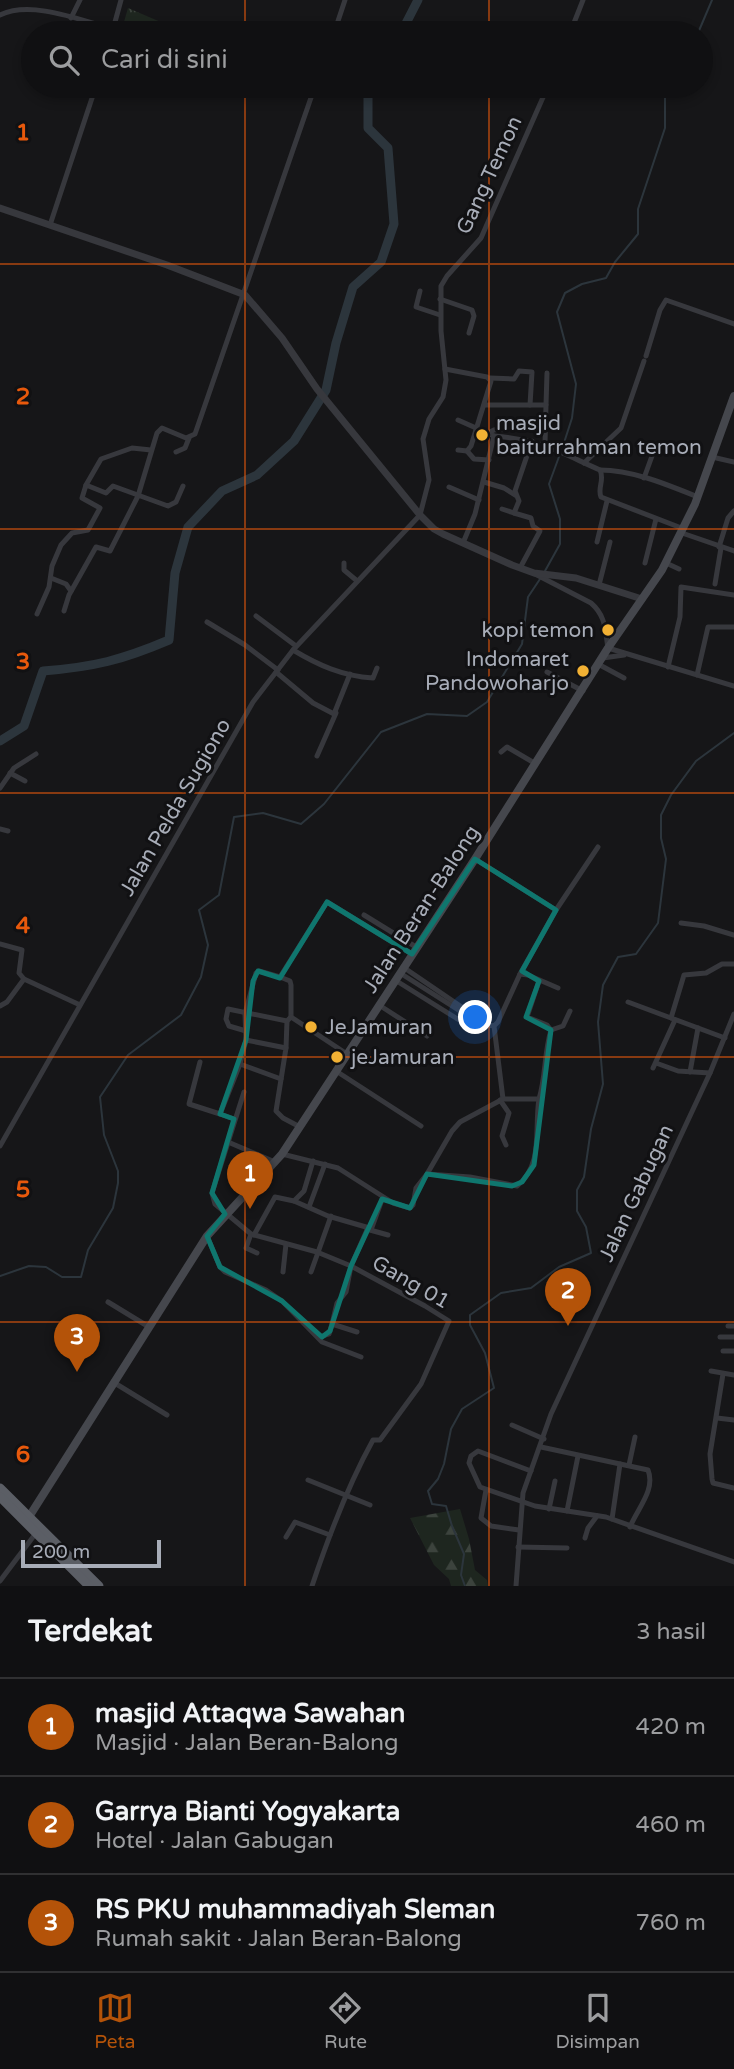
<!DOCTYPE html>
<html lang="id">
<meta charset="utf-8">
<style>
:root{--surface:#101012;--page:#19191b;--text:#f1f3f6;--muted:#9c9d9f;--line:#303032;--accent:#b45309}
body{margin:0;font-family:"Varela Round",sans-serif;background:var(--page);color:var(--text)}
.scale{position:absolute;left:21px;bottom:18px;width:140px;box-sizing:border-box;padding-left:7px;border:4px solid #a8adb8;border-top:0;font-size:19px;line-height:24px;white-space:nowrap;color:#a8adb8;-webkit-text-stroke:5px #111113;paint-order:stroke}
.you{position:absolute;left:476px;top:1018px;width:24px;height:24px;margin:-18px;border:5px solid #fff;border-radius:50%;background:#1a73e8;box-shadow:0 0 0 10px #1a73e833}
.badge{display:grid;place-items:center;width:46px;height:46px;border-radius:50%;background:var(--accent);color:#fff;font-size:23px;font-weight:700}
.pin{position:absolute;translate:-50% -58px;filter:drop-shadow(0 2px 4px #0008)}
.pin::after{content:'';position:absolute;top:37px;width:24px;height:21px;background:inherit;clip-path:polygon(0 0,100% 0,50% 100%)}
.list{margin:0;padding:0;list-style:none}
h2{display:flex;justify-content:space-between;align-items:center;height:91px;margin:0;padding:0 28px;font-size:30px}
h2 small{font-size:23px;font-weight:400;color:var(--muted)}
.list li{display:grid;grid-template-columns:46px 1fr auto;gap:21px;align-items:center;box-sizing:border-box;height:98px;padding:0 28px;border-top:2px solid var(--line)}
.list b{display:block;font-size:26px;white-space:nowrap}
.list p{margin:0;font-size:23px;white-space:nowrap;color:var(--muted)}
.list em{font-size:23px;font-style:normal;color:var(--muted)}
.icon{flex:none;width:38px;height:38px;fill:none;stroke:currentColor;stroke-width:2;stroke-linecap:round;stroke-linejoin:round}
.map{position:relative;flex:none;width:734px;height:1586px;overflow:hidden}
.search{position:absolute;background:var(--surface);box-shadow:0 4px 10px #0003;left:21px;right:21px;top:21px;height:77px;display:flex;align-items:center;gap:18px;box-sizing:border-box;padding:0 24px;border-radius:38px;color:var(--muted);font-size:26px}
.sheet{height:385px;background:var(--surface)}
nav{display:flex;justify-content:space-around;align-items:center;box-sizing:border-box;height:98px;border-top:2px solid var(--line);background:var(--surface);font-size:19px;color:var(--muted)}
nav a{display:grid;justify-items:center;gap:4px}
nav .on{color:var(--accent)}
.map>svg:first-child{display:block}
</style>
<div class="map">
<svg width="734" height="1586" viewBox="0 0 734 1586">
<defs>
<pattern id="grass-tufts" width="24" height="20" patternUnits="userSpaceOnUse" patternTransform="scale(1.75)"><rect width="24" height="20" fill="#1e261f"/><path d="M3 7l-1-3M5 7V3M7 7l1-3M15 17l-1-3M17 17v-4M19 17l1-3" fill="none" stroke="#3c433d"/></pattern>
<pattern id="forest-firs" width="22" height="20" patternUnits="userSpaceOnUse" patternTransform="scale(1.75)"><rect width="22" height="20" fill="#1e261f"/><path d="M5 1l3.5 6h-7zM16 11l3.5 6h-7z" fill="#3c433d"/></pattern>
</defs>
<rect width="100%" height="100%" fill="#161618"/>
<path fill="url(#grass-tufts)" d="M128 8 177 29 175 33H152L124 22Z"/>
<path fill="url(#forest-firs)" d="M460 1509 469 1539 475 1570 487 1580 488 1586H451L449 1579 434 1565 410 1518Z"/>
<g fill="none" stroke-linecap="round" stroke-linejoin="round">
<g stroke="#2c353c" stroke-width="2">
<path d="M698 33 712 0"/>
<path d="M562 449 572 418 576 384 557 312 565 293 582 284 606 278 615 262 638 234V209L665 128V94L671 86"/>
<path d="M545 571 560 544V519L549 484 560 454"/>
<path d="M0 1276 29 1266 46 1267 62 1277H81L88 1250 113 1208 118 1183V1171L104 1135 100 1097 128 1055 181 1015 201 977 208 945 199 910 219 895 234 817 263 813 301 824 324 804 381 732 427 714 467 716 487 702 522 644 528 597 540 579"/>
<path d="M465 1586 461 1575 464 1554 452 1526 446 1506 432 1504 428 1491 438 1479 444 1464 451 1429 462 1409 494 1388 485 1353 470 1325V1315L501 1293 531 1288 559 1267 591 1253 586 1227 577 1211V1190L584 1177 591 1129 603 1084 598 1022 603 985 618 957 636 954 658 923 666 859 661 838V815L671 795 696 761 734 733"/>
</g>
<g stroke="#2c353c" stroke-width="9">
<path d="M401 33 418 0"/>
<path d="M0 741 24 726 43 671C94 667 122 660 169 640L175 573 188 527 222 491 257 475 294 441 326 390 336 343 353 287 381 262 394 224 388 148 368 128V97L373 86"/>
</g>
<g stroke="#37383d" stroke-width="5">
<path d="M0 15C31 0 80 20 113 29"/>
<path d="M71 18 80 0"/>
<path d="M112 33 121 0"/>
<path d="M334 33 345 0"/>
<path d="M570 33 583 0"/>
<path d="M50 225 96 86"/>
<path d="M420 291 416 307 440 315"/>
<path d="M440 299 472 310 474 316 469 333"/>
<path d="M646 356 660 310 666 300 734 324"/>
<path d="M445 369 487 377 491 381 471 446 467 451 458 450"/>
<path d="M490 378 514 379 519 371 532 372 530 405"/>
<path d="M485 405H546L547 373"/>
<path d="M458 420 494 436 475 514 463 543"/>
<path d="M488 433 494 430 508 428"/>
<path d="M494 436C542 440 559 452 600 470 605 480 597 488 601 497L684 529"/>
<path d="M545 444 546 405"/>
<path d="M467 451 474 459 489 460"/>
<path d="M176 452 185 448 189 438"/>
<path d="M712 457 734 462"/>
<path d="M584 463 621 428 644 361"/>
<path d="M600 470C633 470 668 485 698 497"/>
<path d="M644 478 656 445"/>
<path d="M484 482 504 488 515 495"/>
<path d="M86 485 101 459 132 448 151 450"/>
<path d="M449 487 479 500"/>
<path d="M502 509 514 513 519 501 515 491 532 441"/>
<path d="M514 513 531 518 533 526 540 531 520 568"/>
<path d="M682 533 734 551"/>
<path d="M597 542 607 501"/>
<path d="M719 547 728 518 734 511"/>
<path d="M344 563V570L356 580"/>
<path d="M645 563 656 519"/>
<path d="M666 563 679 569"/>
<path d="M535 574 591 603C606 616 605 630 608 648L734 686"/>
<path d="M51 578 66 584 71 591"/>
<path d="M715 584 721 548"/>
<path d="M599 585 610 542"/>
<path d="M64 611 69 595 96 547 110 551 138 496 157 433 162 428 186 438 195 434 315 86"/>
<path d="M37 614 49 587 52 566 61 545 72 533 88 530 100 508 82 498 86 485 106 493 113 486 168 506 176 502 183 486"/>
<path d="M256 616 296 646"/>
<path d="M207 622 245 645 278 670"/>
<path d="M293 650C318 665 342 676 373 678L377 668"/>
<path d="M603 658 624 655"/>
<path d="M598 664 624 678"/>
<path d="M668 667 680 617 681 587 734 595"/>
<path d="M276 672 313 703 334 714 350 674"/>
<path d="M547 672 583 691"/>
<path d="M697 675 708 627H734"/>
<path d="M501 752 507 747 536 764"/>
<path d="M317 756 336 713"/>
<path d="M10 773 25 781"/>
<path d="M0 788 14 768 36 754"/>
<path d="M0 829 8 831"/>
<path d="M475 859 556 910 598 847"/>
<path d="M364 915 416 947"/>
<path d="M681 923 704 926 734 935"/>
<path d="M0 944 22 950 19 973 24 979"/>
<path d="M403 967 488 1025 494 1026"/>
<path d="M520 974 556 910"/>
<path d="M280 977 290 981 291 985V1017"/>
<path d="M395 980 456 1018 465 1023 470 1021 468 1016 400 973"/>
<path d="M628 1002 671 1018"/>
<path d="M379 1005 427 1036"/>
<path d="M0 1006 7 1002 24 979 80 1005"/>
<path d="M291 1017 347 1054"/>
<path d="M551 1030 563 1026 570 1011"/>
<path d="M246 1031 229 1026 226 1019 228 1009 287 1021 291 1017"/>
<path d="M725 1038 671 1018 684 975 706 973 722 964H734"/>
<path d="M246 1040 286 1048 276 1111 283 1118 300 1127"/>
<path d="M286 1048 287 1021"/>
<path d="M200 1062 189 1104 220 1114"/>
<path d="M656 1063 678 1071 710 1073"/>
<path d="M240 1064 281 1079"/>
<path d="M653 1068 675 1020"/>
<path d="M336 1071 421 1126"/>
<path d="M690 1072 698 1028"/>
<path d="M244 1092 212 1193 215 1204 251 1234 317 1252 351 1266 425 1306 449 1321 421 1384 380 1440H373C347 1487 329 1535 312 1586"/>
<path d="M503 1099 494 1026 498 1022 520 974 528 975 558 988"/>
<path d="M500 1100 509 1113 502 1136 506 1145"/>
<path d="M234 1119 220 1114 240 1064 246 1040 245 1014 256 973 259 971 280 977 327 902 412 954"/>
<path d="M228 1142 275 1162"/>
<path d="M0 1146 253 702 293 650 420 515 429 480 423 439 429 419 443 397 446 380 441 331V286L447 276 481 238 548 86"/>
<path d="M282 1154 338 1168 393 1203 410 1208 413 1205 416 1188 427 1174 452 1131 460 1122 503 1099H539C546 1076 544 1053 551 1030L547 1025 527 1017 539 981"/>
<path d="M427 1174 470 1177 517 1186C544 1164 534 1130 539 1099"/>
<path d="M294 1201 328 1216 366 1227 367 1230 351 1266 346 1292 337 1303 332 1324 357 1332"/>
<path d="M309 1207 325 1164"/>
<path d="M370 1230 388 1235"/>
<path d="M371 1230 383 1197"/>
<path d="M251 1234 246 1248 257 1253"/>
<path d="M254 1235 275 1197 294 1201 304 1191 313 1161"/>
<path d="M207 1236 220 1267 225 1272 266 1290 282 1301 322 1342 361 1357"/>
<path d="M283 1272 286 1244"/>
<path d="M311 1272 331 1216"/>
<path d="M108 1302 149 1327"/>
<path d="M728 1326H734"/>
<path d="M320 1337 329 1334 332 1324"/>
<path d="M720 1337H734"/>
<path d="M723 1351H734"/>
<path d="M711 1371 734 1375"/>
<path d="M723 1374 710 1454 712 1479 713 1483 734 1488"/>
<path d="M113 1382 167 1415"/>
<path d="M717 1418 734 1420"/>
<path d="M512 1425 544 1439"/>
<path d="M541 1447 648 1470C656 1490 637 1509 630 1527"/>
<path d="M629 1465 635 1437"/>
<path d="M531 1471 478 1451 471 1456 469 1463 480 1487 535 1506 606 1517 734 1562"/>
<path d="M308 1480 370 1505"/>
<path d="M486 1490 481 1518 491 1526 519 1530"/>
<path d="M549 1509 555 1481"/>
<path d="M567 1511 578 1456"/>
<path d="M612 1519 620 1464"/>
<path d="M286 1537 295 1522 330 1535"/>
<path d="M585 1538 588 1528 597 1516"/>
<path d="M518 1547 567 1548"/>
<path d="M0 1581 36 1533"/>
<path d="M516 1586 523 1493 551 1414 710 1073 734 1014"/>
</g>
<path stroke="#37383d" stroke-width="7" d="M0 208 167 265 245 295 282 338 317 389 420 515 434 529 443 534 512 565 534 573 576 578 642 599"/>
<path stroke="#45474d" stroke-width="8" d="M27 1520 207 1236 282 1154 475 859 608 648 662 570 695 504 734 396"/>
<g stroke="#5b5e65" stroke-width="9">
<path d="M0 1488 99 1586"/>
<path d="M0 1497 89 1586"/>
</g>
</g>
<path fill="none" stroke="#0f766e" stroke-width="5" stroke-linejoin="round" d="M475 859 556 910 522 971 539 981 526 1017 551 1030 534 1165 522 1182 512 1186 427 1174 410 1208 382 1199 351 1266 330 1331 322 1337 282 1301 220 1267 207 1236 225 1214 212 1193 234 1119 220 1114 246 1040 253 981 258 971 280 978 327 902 412 954Z"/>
<path fill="none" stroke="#e8590c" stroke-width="2" stroke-opacity="0.55" d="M245 0V33M489 0V33M245 86V1586M489 86V1586M0 264H734M0 529H734M0 793H734M0 1057H734M0 1322H734"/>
<g fill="#f2b134" stroke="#111113" stroke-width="2.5">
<circle cx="482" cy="435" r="7"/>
<circle cx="608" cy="630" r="7"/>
<circle cx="583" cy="671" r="7"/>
<circle cx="311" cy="1027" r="7"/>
<circle cx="337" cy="1057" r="7"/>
</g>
<g text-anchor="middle" stroke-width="6" stroke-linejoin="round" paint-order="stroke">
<g font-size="21" fill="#a8adb8" stroke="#111113">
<text transform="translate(489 175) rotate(-65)" y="7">Gang Temon</text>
<text transform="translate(175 807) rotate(-60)" y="7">Jalan Pelda Sugiono</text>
<text transform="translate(421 909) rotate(-57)" y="7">Jalan Beran-Balong</text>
<text transform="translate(636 1193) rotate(-65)" y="7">Jalan Gabugan</text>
<text transform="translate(411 1282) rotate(30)" y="7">Gang 01</text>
</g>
<g font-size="21" fill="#a8adb8" stroke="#111113" text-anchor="start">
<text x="496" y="430">masjid<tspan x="496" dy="24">baiturrahman temon</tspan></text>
<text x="594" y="637" text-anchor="end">kopi temon</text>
<text x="569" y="666" text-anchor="end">Indomaret<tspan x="569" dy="24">Pandowoharjo</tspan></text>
<text x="325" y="1034">JeJamuran</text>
<text x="351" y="1064">jeJamuran</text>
</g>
</g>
<g font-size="23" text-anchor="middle" font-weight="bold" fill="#e8590c" stroke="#111113" stroke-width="6" stroke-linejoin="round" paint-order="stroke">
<text x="23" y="140">1</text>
<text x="23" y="404">2</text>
<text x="23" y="669">3</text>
<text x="23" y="933">4</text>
<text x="23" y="1197">5</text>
<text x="23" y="1462">6</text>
</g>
</svg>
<div class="scale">200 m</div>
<div class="you"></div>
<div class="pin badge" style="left:250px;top:1209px">1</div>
<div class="pin badge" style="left:568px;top:1326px">2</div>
<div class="pin badge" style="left:77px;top:1372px">3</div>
<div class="search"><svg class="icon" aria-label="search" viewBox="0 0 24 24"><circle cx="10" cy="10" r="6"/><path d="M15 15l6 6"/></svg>Cari di sini</div>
</div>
<section class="sheet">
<h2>Terdekat<small>3 hasil</small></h2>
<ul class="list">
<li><span class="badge">1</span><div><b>masjid Attaqwa Sawahan</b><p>Masjid · Jalan Beran-Balong</p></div><em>420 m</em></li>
<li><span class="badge">2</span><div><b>Garrya Bianti Yogyakarta</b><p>Hotel · Jalan Gabugan</p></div><em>460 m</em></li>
<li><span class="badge">3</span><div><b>RS PKU muhammadiyah Sleman</b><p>Rumah sakit · Jalan Beran-Balong</p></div><em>760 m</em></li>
</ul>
</section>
<nav>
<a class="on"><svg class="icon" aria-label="map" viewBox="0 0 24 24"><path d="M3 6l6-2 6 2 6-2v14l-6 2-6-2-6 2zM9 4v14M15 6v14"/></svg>Peta</a>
<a><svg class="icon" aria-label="directions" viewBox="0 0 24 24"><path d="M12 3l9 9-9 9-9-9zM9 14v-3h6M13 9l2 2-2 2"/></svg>Rute</a>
<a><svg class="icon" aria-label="saved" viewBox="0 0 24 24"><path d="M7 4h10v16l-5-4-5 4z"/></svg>Disimpan</a>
</nav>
